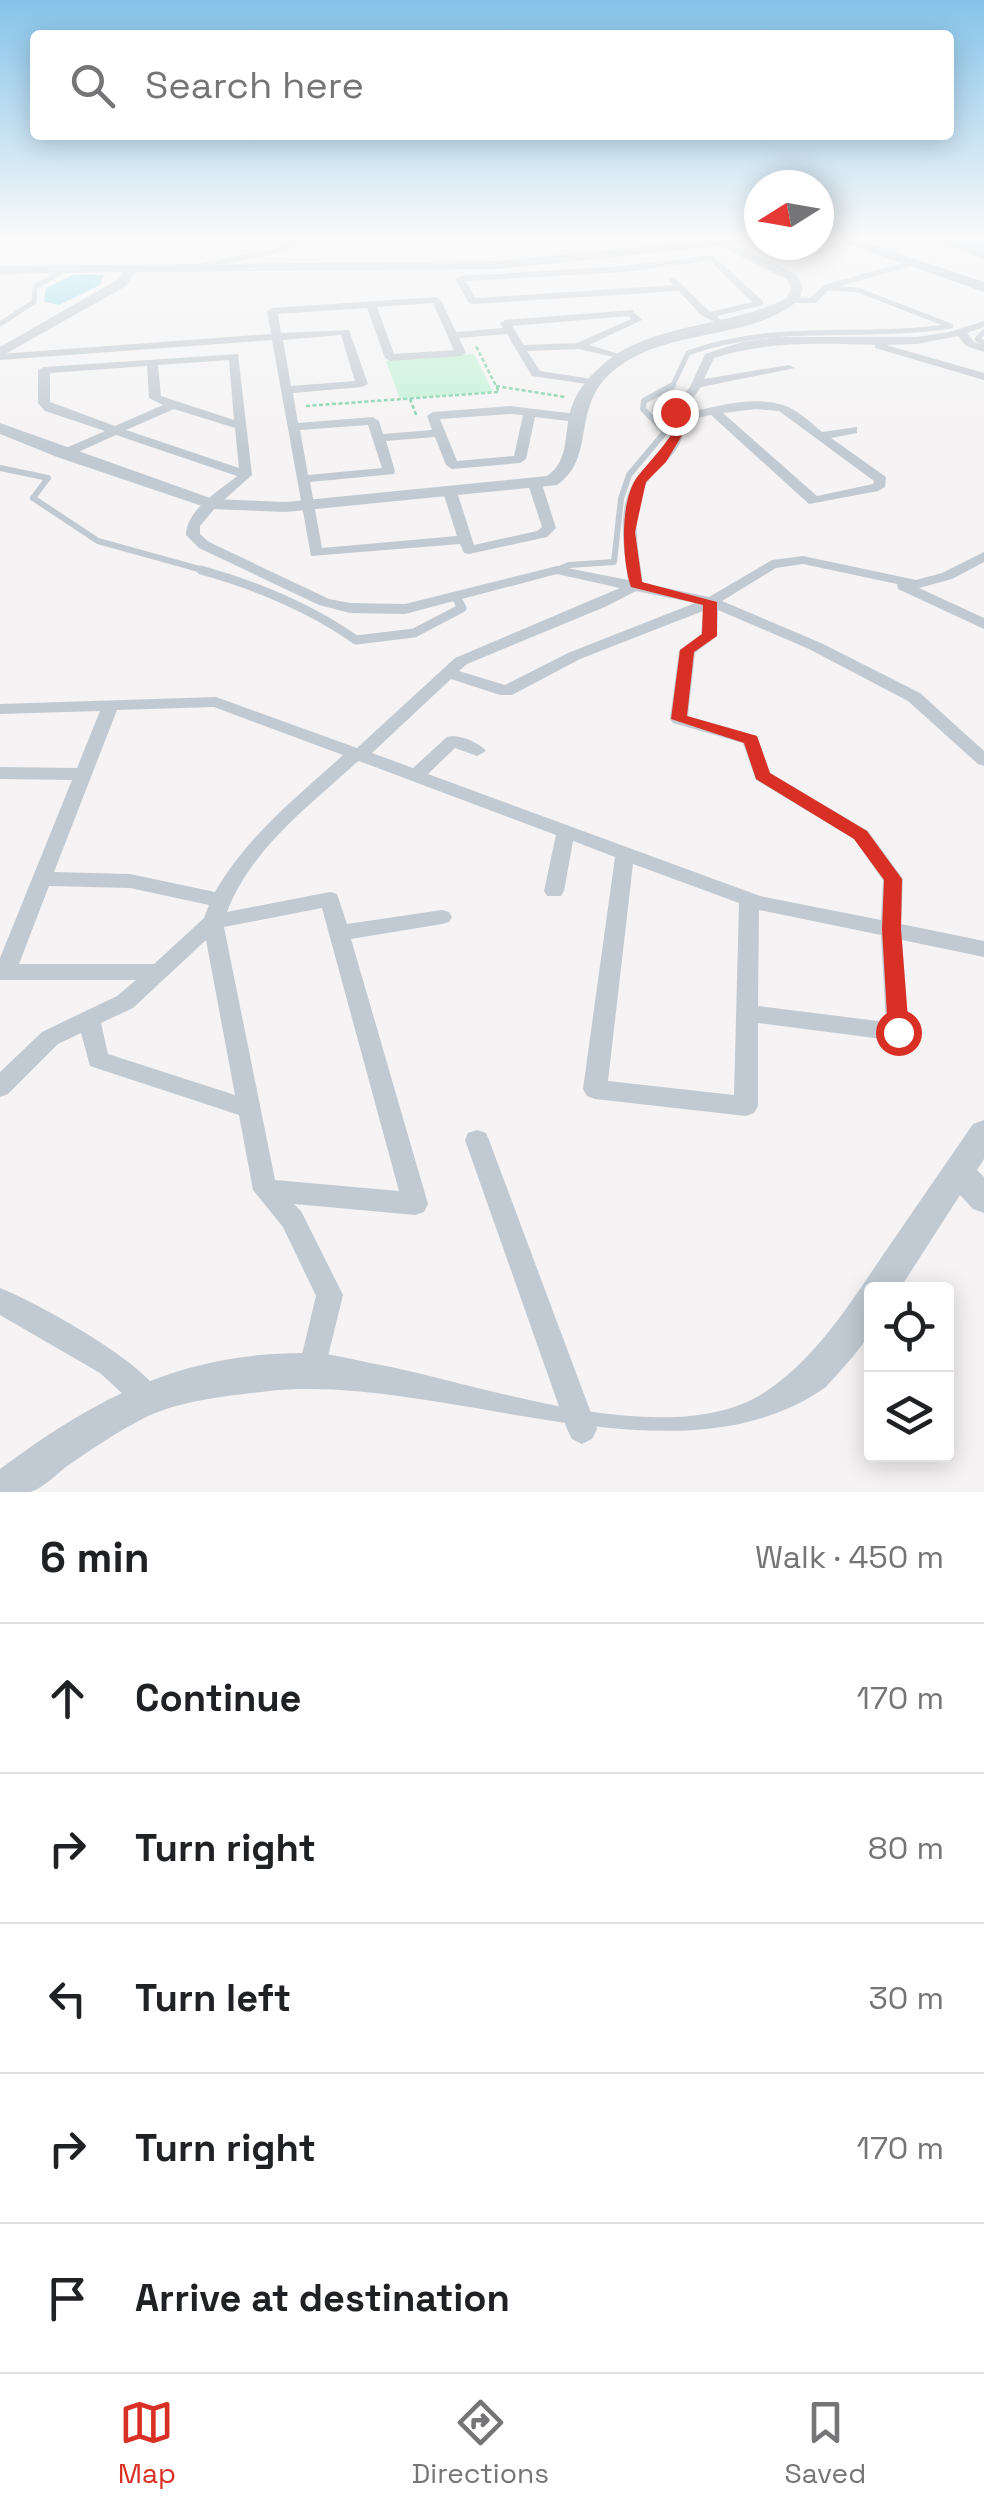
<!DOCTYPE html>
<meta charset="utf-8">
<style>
:root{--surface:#fff;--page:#f2f2f2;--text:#202124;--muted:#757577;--line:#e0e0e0;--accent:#d93025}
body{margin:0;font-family:"Space Grotesk",sans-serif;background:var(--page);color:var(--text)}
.controls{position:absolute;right:30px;bottom:30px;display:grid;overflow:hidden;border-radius:10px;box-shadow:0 5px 25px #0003}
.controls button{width:90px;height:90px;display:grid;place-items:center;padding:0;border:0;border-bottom:2px solid var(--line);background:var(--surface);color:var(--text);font:50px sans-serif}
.compass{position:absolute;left:744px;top:170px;width:90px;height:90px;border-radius:50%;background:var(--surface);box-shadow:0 5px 25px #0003;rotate:259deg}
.stop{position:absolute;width:30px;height:30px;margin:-22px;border:8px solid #d93025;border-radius:50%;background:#fff}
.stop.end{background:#d93025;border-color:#fff;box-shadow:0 2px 10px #0008}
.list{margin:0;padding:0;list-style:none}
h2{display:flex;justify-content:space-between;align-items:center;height:130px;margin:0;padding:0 40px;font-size:42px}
h2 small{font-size:32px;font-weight:400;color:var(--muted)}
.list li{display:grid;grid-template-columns:65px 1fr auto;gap:30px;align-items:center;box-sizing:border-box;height:150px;padding:0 40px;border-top:2px solid var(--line)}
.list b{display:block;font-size:38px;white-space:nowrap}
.list em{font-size:32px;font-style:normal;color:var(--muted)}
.icon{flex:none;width:55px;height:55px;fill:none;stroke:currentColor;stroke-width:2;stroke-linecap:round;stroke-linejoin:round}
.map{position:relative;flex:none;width:984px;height:1492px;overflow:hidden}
.search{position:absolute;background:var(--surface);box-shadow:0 5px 25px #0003;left:30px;right:30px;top:30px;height:110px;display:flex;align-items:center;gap:25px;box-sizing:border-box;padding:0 35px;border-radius:10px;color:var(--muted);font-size:38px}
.sheet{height:880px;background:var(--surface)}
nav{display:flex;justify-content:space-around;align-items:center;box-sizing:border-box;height:140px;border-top:2px solid var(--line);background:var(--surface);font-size:28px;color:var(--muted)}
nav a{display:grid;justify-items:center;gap:5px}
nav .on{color:var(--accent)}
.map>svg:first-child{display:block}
</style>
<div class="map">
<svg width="984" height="1492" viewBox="0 0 984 1492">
<rect width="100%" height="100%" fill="#f5f3f3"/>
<path fill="#c3f1d5" d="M474 354 493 392 400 399 386 361Z"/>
<path fill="#90daee" d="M73 275H104L100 285 59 305 44 302 46 288Z"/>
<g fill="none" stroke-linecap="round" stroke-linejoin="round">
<path fill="#90daee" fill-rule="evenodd" d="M942 240H970L984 245V256Z"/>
<g stroke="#7ad0a6" stroke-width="2.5" stroke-dasharray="4 2.5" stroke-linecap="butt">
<path d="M496 386 565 397"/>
<path d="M410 399 417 417"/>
<path d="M306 406 499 392 476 346"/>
</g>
<g stroke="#c1cad2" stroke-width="5">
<path d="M204 266 274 251 300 240"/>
<path d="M0 324 34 302 35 287 66 269"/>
<path d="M984 332 977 339 984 343"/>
<path d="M672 387 688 353C774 321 862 340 951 326L858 290 825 288"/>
</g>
<g stroke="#c1cad2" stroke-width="6">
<path d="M0 468 48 478 33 498 98 541 210 572"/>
<path d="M557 570 569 565 614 562 621 499 629 475 665 432 643 409 644 401 673 385"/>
</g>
<path stroke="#c1cad2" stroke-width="9" d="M201 570C255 585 309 607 356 640L414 633 462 608 456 597"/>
<g fill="#c1cad2" fill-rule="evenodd">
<path d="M932 240H946L984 253V259Z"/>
<path d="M712 255 763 301V305L717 316 721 320 716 323 701 315 679 291 473 304 469 303 455 279 460 276 624 266ZM710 261 752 302 710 312 674 277 669 280 674 285 476 298 466 281 624 272Z"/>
<path d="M912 260 915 261V265L830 289 816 303H793L788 300 793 297 810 298 824 285Z"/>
<path d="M436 297 441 300 456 332 503 328 500 323 505 320 632 310 642 320 589 345 626 356V360L579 349 527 351 540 371 598 380V384L594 385 532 376 507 334 459 338 466 353 461 356 390 361 385 358 367 308 278 314 281 333 349 330 368 384 362 387 293 393 298 423 373 417 379 421 383 434 432 430 427 416 433 412 510 406 576 414 582 418 576 422 535 417 526 459 520 463 452 469 446 465 435 437 386 441 395 471 394 474 310 482 322 548 457 536 443 492 450 488 457 492 474 545 537 531 542 527 528 484 535 480 542 484 556 528 547 537 469 554 464 553 460 544 311 556 272 340 0 360V354L271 334 267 311 272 308ZM433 303 454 350 394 354 377 307ZM629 316 631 319 577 343 524 345 512 326ZM341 335 355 381 291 386 283 340ZM510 414 523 415 514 456 457 461 440 419ZM368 425 382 468 308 475 300 430Z"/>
<path d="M984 321V327L967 333 974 342 984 345V352L966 346 958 336 917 344 886 345 984 373V380L875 348V345C819 343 767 341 714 358L704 379 789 365 795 368 701 387 681 414C712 408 752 395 783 405 797 409 811 423 822 432L857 427V433L831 438 886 477 885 487 878 491 809 504 711 415 682 421C689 455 650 466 641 495 632 523 639 555 643 583L709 597 772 560 803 556 916 580 942 573 984 552V562L952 579 919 588 984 618V629L898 589 897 584 803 564 776 568 722 601 821 643 920 693 984 751V766L978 764 908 701 809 649 718 610 717 636 695 653 688 716 757 736 770 773 868 831 903 879 901 924 984 941V957L902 940 909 1032 906 1038 898 1041 758 1023V1106L754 1113 746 1116 595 1099 587 1096 583 1089 615 857 573 841 564 891 561 896H547L544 891 556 835 359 761 356 763C308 807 251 849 227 912L330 892 337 894 347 924 442 910 449 912 452 917 449 922 442 924 351 939 428 1204 424 1212 415 1215 294 1204 301 1211 343 1295 322 1381 312 1385 302 1381 298 1371 316 1296 283 1227 253 1190 239 1115 90 1066 81 1033 58 1044 8 1094 0 1097V1072L42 1032 117 996 136 980H0V958L72 780 0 779V767L77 768 100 711 0 714V704L216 697 357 748 455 658 620 588 557 574 405 614 350 613 319 605 199 548 186 535C186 510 219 491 237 476L116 435 67 457H59V451L105 431 45 411 38 403V370L44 367 238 354 252 475 216 507 200 526V534L209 542 329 599 350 603 405 604 557 566 628 580C624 550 617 513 632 485 641 466 668 456 672 434 673 425 668 421 669 412L690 387 705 354 742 342 777 337H917L949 332ZM229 360 234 420 161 396 158 365ZM147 366 149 398 163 405 115 426 50 402V373ZM174 409 235 428 239 468 126 430ZM756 409 779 411 874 481 873 484 817 496 723 413ZM636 591 695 603 568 653 505 685 459 671 467 664 607 606ZM703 611 701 634 679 651 670 719 673 723 743 743 756 780 854 839 883 880 881 920 760 896 428 774 455 748 477 756 486 751C478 742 459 734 447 737L413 768 372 753 451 679 500 695H512L580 659ZM214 707 343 755C296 798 247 836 215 892L130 874 54 872 117 710ZM633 864 739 903 734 1095 608 1081ZM49 886 130 888 209 905 204 918 154 964H19ZM322 908 399 1191 275 1180 224 927ZM759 910 881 935 886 1022 758 1006ZM206 940 235 1095 108 1054 101 1023 133 1008Z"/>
<path d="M477 1130 486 1133 489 1140 597 1429 592 1439 582 1444 572 1439 567 1429 465 1140 468 1133Z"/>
<path d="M0 1288C37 1303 148 1363 162 1398L158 1408 148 1412 138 1408 100 1373 0 1315Z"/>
</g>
<g fill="#c1cad2" fill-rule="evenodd">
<path d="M714 240H740L734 245 796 274 803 288 799 300C747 343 666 326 613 371 570 407 597 458 557 485L286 512 211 509 57 457 0 434V423L213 499 286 502 547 476C571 460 563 430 572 406 577 391 588 378 599 368 649 321 729 329 787 298L791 288 787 279 720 246 498 269 135 272 126 286 0 357V347L117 280 123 272 0 274V266L498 261Z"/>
<path d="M984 1120V1159L977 1170 984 1177V1213L973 1209 960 1195 899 1290H872C872 1301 874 1316 872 1327 868 1343 837 1374 826 1387 677 1492 445 1373 269 1391 229 1396 181 1400 144 1418 117 1432 92 1449 67 1466 57 1474 42 1489 30 1492 21 1492 9 1492 0 1492V1469C99 1395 186 1351 313 1353 336 1354 358 1361 381 1365 485 1385 670 1454 765 1392 815 1360 851 1302 883 1255 913 1211 943 1168 973 1124Z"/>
</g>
<path fill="#b3c2d1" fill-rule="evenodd" d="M837 240H859L984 282V292Z"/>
</g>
<linearGradient id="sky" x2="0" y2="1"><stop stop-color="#85c3ea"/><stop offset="0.53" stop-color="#fafafa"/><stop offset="1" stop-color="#fafafa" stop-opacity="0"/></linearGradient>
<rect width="984" height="449" fill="url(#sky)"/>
<path fill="#d93025" d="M675 408 681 412 684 432 666 462 646 482 635 532 642 582 717 602V636L694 652 687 716 757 736 770 773 867 831 902 879 901 929 909 1032 906 1038H891L888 1032 882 929 884 880 854 839 756 779 744 743 671 719 680 650 702 634 703 605 631 587C622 561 619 500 638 476 650 461 662 449 673 432L669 412Z"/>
</svg>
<div class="controls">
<button><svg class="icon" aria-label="locate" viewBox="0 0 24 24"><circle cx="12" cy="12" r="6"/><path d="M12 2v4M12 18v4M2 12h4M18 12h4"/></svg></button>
<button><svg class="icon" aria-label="layers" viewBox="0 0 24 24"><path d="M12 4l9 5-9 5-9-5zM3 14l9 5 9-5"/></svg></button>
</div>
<svg class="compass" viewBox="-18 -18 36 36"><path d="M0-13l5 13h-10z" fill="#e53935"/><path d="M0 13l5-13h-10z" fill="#757577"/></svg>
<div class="stop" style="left:898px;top:1032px"></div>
<div class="stop end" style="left:675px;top:412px"></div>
<div class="search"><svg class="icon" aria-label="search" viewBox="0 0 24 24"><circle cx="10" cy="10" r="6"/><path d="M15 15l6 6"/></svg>Search here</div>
</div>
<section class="sheet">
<h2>6 min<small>Walk · 450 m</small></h2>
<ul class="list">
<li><svg class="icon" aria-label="ahead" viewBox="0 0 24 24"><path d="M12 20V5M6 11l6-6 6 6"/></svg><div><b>Continue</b></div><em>170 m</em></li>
<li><svg class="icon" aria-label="right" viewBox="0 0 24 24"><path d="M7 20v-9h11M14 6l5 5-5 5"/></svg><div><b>Turn right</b></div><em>80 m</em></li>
<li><svg class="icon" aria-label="left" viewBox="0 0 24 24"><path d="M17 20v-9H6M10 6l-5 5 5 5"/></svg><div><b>Turn left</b></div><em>30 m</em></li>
<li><svg class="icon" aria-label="right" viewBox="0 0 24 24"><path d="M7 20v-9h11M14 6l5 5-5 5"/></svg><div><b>Turn right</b></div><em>170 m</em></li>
<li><svg class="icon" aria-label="arrive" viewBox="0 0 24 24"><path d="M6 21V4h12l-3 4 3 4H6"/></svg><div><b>Arrive at destination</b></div></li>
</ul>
</section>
<nav>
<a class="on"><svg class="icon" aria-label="map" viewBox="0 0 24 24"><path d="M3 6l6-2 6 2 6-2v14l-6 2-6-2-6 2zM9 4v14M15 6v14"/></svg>Map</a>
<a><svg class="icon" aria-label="directions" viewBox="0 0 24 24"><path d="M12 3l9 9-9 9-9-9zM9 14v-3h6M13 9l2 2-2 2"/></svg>Directions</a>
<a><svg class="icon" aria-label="saved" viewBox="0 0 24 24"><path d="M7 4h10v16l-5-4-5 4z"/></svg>Saved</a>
</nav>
